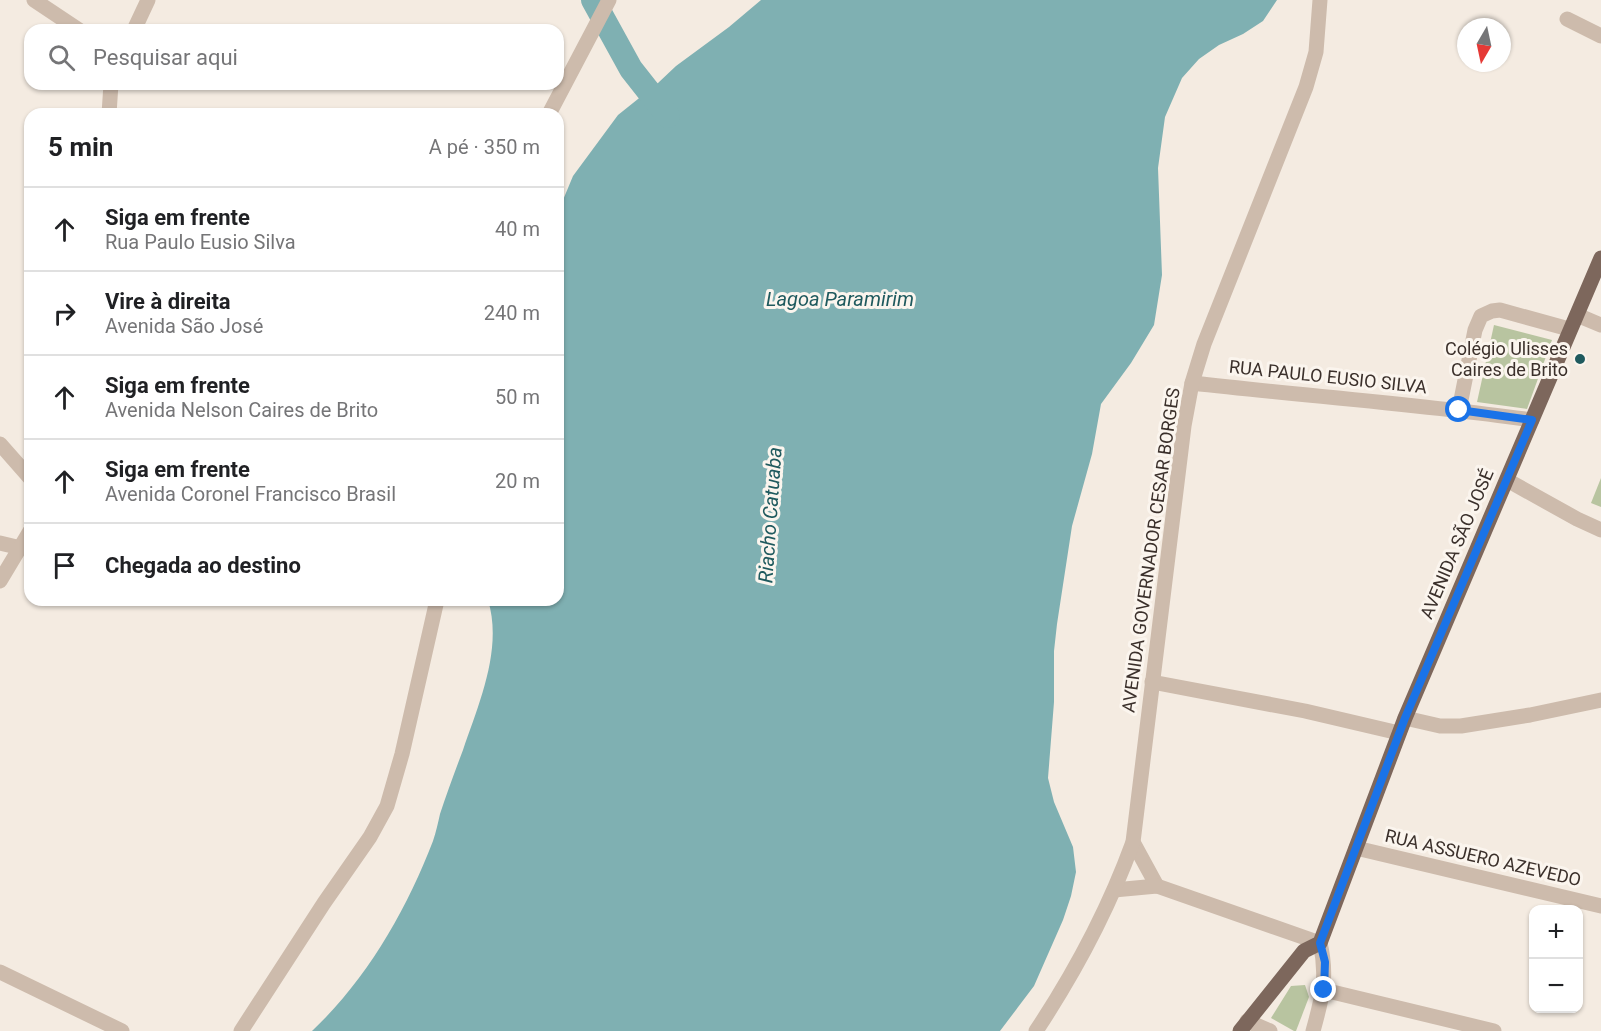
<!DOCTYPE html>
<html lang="pt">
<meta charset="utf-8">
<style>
:root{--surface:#fff;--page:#f2f2f2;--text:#202124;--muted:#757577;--line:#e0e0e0}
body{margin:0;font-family:Roboto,sans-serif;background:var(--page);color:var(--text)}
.controls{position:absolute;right:18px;bottom:18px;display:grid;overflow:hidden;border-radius:12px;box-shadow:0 2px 4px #0004}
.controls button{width:54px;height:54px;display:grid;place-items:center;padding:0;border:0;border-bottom:2px solid var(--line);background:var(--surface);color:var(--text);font:30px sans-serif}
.compass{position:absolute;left:1457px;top:18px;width:54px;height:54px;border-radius:50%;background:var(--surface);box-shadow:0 2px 4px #0004;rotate:189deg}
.stop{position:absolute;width:18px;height:18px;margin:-14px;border:4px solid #1a73e8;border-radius:50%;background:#fff}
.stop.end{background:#1a73e8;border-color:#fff;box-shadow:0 2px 6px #0008}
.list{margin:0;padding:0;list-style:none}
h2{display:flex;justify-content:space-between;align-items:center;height:78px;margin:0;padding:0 24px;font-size:26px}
h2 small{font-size:20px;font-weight:400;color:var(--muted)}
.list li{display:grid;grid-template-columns:39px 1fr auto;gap:18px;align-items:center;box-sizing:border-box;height:84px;padding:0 24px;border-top:2px solid var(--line)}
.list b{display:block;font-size:22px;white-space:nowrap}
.list p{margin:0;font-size:20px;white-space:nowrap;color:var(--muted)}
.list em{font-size:20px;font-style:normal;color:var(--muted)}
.icon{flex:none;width:33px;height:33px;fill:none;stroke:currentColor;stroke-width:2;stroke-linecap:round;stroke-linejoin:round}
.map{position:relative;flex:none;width:1601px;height:1031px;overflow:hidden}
.search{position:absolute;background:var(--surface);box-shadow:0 2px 4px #0004;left:24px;top:24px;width:540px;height:66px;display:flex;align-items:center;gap:15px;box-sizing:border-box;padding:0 21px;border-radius:18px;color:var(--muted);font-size:22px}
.panel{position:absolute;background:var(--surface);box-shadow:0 2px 4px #0004;left:24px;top:108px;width:540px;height:498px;border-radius:18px}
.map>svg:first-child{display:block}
</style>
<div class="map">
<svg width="1601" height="1031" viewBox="0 0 1601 1031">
<rect width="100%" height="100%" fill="#f4ebe1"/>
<g fill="#b8c4a0">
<path d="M1494 325 1552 340 1527 409 1477 402Z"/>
<path d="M1601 478V507L1591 503Z"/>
<path d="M1305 985 1309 997 1296 1031H1294L1271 1018 1291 986Z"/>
</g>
<path fill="#7fb0b2" d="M761 0H1277L1263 21 1243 34 1219 45 1199 59 1182 78 1165 117 1158 168 1162 275 1154 325 1131 363 1101 404 1092 454 1072 526 1057 624 1054 651V702L1048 778 1054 802 1073 847 1076 872 1071 896 1063 920 1034 986 1000 1031H312C367 979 406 911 433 841 436 832 438 823 440 814 447 793 455 771 463 750 479 703 503 649 488 600H558V212L573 176 618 115 658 83 676 66 729 27Z"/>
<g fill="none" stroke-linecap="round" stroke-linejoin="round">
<path stroke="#7fb0b2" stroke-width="24" d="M593 0 631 69 668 116"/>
<g stroke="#cdbbac" stroke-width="15">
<path d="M34 0 79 30"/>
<path d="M1567 19 1601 36"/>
<path d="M134 30 148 0"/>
<path d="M109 114 111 84"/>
<path d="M549 114 609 0"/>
<path d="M1577 315 1601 325"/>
<path d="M1192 383C1306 396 1419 404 1532 420"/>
<path d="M1459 410 1475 330 1481 316 1492 311 1500 310 1569 329"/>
<path d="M0 444 30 478"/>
<path d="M1507 480 1577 519 1601 530"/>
<path d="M0 543 21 548"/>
<path d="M0 581 30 531"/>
<path d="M1152 682 1305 711 1399 733"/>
<path d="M1405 718 1440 726H1461L1530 715 1601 700"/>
<path d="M1133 842 1157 886"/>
<path d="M1356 848 1601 906"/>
<path d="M1114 890 1157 886 1320 943C1328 976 1322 999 1313 1031"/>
<path d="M0 972 122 1031"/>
<path d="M1324 990 1494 1031"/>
<path d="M1247 1021 1270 1031"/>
<path d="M241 1031 324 903 370 837 387 806 402 754 437 600"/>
<path d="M1036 1031C1075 972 1109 908 1133 842L1184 426 1192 383 1204 344 1306 87 1316 52 1320 0"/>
</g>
<path stroke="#7d675c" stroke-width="15" d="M1240 1031 1304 951 1320 943 1405 718 1601 258"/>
</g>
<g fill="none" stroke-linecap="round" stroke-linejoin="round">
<path stroke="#1a73e8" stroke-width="8" d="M1324 990 1325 962 1320 943 1405 718 1532 420 1459 410"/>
</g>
<circle fill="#1f5a5e" stroke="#fbf5ee" stroke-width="2" cx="1580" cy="359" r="6"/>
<g text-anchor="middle" stroke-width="6" stroke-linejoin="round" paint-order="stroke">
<g font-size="18" fill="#3b302b" stroke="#fbf5ee" text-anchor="end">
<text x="1568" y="355">Colégio Ulisses<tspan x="1568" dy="21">Caires de Brito</tspan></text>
</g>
<g font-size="18" fill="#3b302b" stroke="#fbf5ee">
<text transform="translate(1328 377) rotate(6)" y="6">RUA PAULO EUSIO SILVA</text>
<text transform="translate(1457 544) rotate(-67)" y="6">AVENIDA SÃO JOSÉ</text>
<text transform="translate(1151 550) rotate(-82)" y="6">AVENIDA GOVERNADOR CESAR BORGES</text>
<text transform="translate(1483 858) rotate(13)" y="6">RUA ASSUERO AZEVEDO</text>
</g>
<g font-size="20" font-style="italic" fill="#1f5a5e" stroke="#fbf5ee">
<text x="840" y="306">Lagoa Paramirim</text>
<text transform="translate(770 515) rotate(-86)" y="7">Riacho Catuaba</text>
</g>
</g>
</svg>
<div class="controls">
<button>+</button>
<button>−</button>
</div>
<svg class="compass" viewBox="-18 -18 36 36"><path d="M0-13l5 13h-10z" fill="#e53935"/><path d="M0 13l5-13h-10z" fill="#757577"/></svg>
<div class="stop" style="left:1459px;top:410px"></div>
<div class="stop end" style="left:1324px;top:990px"></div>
<div class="search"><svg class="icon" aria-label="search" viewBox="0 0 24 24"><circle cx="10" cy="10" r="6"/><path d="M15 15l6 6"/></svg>Pesquisar aqui</div>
<section class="panel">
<h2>5 min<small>A pé · 350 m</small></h2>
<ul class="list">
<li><svg class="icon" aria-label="ahead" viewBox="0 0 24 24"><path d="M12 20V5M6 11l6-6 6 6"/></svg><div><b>Siga em frente</b><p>Rua Paulo Eusio Silva</p></div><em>40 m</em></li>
<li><svg class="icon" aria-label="right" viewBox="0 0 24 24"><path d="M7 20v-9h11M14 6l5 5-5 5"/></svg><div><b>Vire à direita</b><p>Avenida São José</p></div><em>240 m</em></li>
<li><svg class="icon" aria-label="ahead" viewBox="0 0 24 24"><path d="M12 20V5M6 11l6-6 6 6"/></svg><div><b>Siga em frente</b><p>Avenida Nelson Caires de Brito</p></div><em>50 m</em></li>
<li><svg class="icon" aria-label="ahead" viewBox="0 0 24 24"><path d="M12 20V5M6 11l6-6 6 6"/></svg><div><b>Siga em frente</b><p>Avenida Coronel Francisco Brasil</p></div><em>20 m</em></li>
<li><svg class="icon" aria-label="arrive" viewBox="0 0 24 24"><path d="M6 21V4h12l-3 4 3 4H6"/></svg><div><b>Chegada ao destino</b></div></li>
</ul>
</section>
</div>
